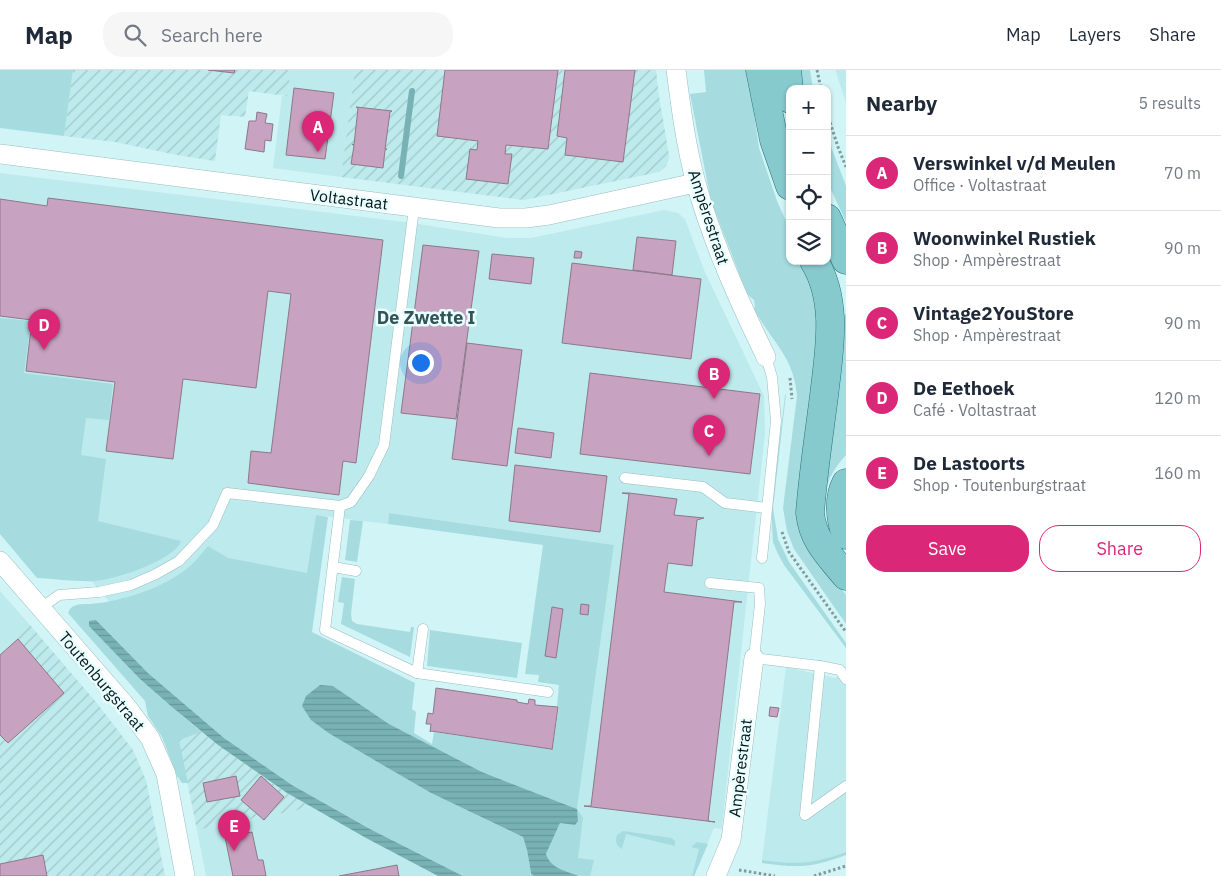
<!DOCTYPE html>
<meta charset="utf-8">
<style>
:root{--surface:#fff;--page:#f6f6f7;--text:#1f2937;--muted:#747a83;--line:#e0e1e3;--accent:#db2777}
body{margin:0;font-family:"IBM Plex Sans",sans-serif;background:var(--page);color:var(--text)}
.controls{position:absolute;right:15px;top:15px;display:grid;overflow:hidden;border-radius:10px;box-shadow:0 1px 4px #0004}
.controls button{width:45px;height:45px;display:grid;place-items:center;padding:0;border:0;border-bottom:1px solid var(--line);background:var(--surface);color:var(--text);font:25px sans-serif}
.you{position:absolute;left:420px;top:292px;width:18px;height:18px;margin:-12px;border:4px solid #fff;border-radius:50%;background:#1a73e8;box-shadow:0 0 0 8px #1a73e833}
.badge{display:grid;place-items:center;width:32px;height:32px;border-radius:50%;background:var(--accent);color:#fff;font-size:16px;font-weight:700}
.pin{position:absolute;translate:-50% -41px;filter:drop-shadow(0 1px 2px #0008)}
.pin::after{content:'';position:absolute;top:26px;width:18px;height:15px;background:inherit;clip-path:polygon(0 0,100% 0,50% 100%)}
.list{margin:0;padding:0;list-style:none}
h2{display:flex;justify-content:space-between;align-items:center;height:65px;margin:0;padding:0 20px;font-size:21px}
h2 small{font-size:16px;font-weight:400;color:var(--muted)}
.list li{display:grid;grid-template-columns:32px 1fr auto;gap:15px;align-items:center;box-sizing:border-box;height:75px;padding:0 20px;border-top:1px solid var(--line)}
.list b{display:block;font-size:19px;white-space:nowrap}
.list p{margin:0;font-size:16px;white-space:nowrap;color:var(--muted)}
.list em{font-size:16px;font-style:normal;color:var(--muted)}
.actions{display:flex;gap:10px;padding:15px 20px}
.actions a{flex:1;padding:11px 0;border:1px solid var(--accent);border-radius:20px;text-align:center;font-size:18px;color:var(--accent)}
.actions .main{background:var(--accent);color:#fff}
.icon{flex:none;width:28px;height:28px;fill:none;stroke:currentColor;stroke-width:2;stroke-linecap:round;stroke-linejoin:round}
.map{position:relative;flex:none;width:846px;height:806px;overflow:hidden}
header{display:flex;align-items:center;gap:30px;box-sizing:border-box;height:70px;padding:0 25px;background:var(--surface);border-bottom:1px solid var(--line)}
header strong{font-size:24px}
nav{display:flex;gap:28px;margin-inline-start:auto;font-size:18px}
.search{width:350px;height:45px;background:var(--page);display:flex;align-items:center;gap:12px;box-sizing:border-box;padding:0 18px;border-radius:20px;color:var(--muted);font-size:19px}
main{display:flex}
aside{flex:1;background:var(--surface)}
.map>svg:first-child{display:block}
</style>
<header>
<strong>Map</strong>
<div class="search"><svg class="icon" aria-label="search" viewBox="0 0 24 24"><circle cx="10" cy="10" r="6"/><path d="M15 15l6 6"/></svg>Search here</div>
<nav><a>Map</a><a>Layers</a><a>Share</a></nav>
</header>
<main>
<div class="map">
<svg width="846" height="806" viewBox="0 0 846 806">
<defs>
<pattern id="industrial-furrows" width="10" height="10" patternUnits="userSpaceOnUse" patternTransform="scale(1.25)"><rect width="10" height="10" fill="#bdeaec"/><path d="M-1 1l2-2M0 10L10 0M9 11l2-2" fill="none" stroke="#a1c8ca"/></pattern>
<pattern id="water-rules" width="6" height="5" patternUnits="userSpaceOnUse" patternTransform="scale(1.25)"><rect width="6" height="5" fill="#78b2b5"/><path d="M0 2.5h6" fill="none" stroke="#66989b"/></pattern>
</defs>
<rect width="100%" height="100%" fill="#d1f4f6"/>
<g fill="#bdeaec">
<path d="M291 0H355L341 107 273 98 282 26H287Z"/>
<path d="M836 0H846V33L837 5Z"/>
<path d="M0 103 405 152 507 168H531L664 140 678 143 685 149 704 200 764 326 765 363 722 756 721 759 714 758 694 806H579L553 796 577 739 614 475 389 443 388 454 316 445 296 583 133 559 0 405Z"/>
<path d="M0 521 30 555 0 581Z"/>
<path d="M786 597 835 608 846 601V782L821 791 805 794H786L762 790Z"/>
<path d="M311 737 366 768 438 806H206L197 760Z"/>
</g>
<g fill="url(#industrial-furrows)">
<path d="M73 0H291L287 26 249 21 245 47 221 45 215 91 177 85 115 72 64 66Z"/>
<path d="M355 0H656L659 26 669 85V89L666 96 659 102 524 130 341 107Z"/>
<path d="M30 555 96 632 133 680 146 710 165 806H0V581Z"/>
<path d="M172 637 218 675 287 723 311 737 269 746 264 751 259 747 197 760Z"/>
</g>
<g fill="#a6dcdf">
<path d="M0 0H73L64 66 0 58Z"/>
<path d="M704 0H751L753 37 759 78 777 131 790 160V191H805L819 235 816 482 846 525V554L794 479 787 461 783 438 797 326C794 286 771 271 754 239L755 237 754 230 747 224 711 131 690 24 706 22Z"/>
<path d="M800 0H810L813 19H802Z"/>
<path d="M827 66 846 116V152L827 111Z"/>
<path d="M846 244V385C836 396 827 409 826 423L818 422 839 248Z"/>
<path d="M0 248 31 251 24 303 113 314 109 350 86 348 81 385 106 389 98 451 181 471C175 490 114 510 95 511 76 512 56 509 37 508L0 464Z"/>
<path d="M786 324 773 438 778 469 789 492 846 573V578L784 495 777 482 773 472 772 454V436L785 325Z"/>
<path d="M389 443 614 475 577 739 583 748 578 788 594 790 590 806C574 806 551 801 546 784L560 753H568L577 739 482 702 389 654 333 616 330 664 431 723 523 767 527 780 531 803 533 806H463L370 759 292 715 224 668 148 603 96 550 141 610 201 662 179 670 188 713H182L177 706 162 667 148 646 145 631 68 543C71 533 82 534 91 534 123 531 164 518 189 497 196 491 202 483 208 476L228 488 307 503 316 445 328 447 312 562 415 613 412 639 416 642 414 663 432 674 434 662 550 679 552 681 559 637 557 636 559 615 538 612 539 605 525 604 543 475 388 454Z"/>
<path d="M350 450 363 451 357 492 345 490Z"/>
<path d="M342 507 355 509 351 544 352 551 357 554 410 562 411 557H414L410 587 341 554 344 533 338 532Z"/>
<path d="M430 560 522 573 517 608 427 596Z"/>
<path d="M623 761 672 768 675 771V776L626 764 622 779C616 776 615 771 617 765Z"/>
<path d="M697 772 708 774 694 806H692L699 779 691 777Z"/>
<path d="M846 782V785C812 798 797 798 762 793V790C797 795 813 794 846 782Z"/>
</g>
<g fill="url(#water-rules)">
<path d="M96 550 148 603 224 668 292 715 370 759 463 806H438L366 768 287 723 218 675 172 637 141 610 89 556V551Z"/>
<path d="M320 615 333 616 389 654 482 702 577 739 578 751 575 755 560 753 546 784C551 799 566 801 579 806H533L531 803 527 780 523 767 431 723 381 694 330 664 311 650 302 636 306 626Z"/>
</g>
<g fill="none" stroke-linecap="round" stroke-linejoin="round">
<path stroke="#78b2b5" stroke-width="6" d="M401 106 412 21"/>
</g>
<g fill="#c8a2c1" stroke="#8d7889">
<path d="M208 0H235L234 3Z"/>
<path d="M445 0H558L548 79 506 75 505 84H512L508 114 466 109 470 79 477 80 478 71 437 66Z"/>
<path d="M565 0H635L623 92 565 85 567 68 557 66Z"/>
<path d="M294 18 334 23 325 89 286 85Z"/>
<path d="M356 37 392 41 390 42 385 79H387L385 80 383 98 351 94 354 76 352 74 354 75 358 38Z"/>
<path d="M257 42 267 44 265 53 273 54 271 71 265 70 264 82 245 79 249 51H256Z"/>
<path d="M48 128 383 170 356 393 343 391 339 425 248 413 251 381 271 383 291 224 268 221 256 318 183 309 173 389 106 381 115 312 26 301 32 250 0 246V129L47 136Z"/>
<path d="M637 167 676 171 672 205 633 200Z"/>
<path d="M423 175 479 181 456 349 401 343Z"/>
<path d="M575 181 582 182 581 188H574Z"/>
<path d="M492 184 534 188 531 214 489 209Z"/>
<path d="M572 193 701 209 691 289 562 273Z"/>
<path d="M467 273 522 280 507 396 452 389Z"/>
<path d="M590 303 760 324 750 404 580 384Z"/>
<path d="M518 358 554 363 551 388 515 383Z"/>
<path d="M515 395 607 406 600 462 509 451Z"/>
<path d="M622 423H629L677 429 674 445 704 448 697 450 692 496 668 493 664 522 742 532H734L708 751 715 752 584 736H591L629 424Z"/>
<path d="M581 534 589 535 588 545 580 544Z"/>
<path d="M552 537 563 539 556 588 545 586Z"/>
<path d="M18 569 64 623 8 673 0 665V585Z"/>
<path d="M436 618 517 630V632L528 634 529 629 535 630V635L558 637 552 680 551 679 431 661 430 662 431 654H426L428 643 433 644Z"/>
<path d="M770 637 779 638 777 647 769 646Z"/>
<path d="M236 706 240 726 207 732 203 713Z"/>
<path d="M261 706 284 727 264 750 241 730Z"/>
<path d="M252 762 258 790H263L266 806H233L225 767Z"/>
<path d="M43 785 47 806H0V794Z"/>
<path d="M397 795 399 806H339Z"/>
</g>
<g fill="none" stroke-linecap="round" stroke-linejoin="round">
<defs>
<g id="service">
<path d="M625 408 703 417 725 433 767 438"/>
<path d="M340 436 325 560 417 603 548 622"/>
<path d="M762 488 776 351 772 307 766 287"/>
<path d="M333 497 356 501"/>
<path d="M710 513 759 518 760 534 754 588 820 596 840 600 846 609"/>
<path d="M41 538 59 525 99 522 131 515 156 504 179 491 213 455 227 423 340 436 351 432 369 406 384 375 414 138"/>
<path d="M820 596 805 745 846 716"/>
<path d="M417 603 423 559"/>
</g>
<g id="minor">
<path d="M676 0C681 38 686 77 696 113 713 174 739 231 766 287"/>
<path d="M0 84 499 148H526L549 145 695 113"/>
<path d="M0 491 126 636 150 668 166 704 185 806"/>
<path d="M716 806 731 770 754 588"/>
</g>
<g id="primary">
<path d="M760 0 774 70 790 116"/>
<path d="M787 0 790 29"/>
<path d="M827 148 846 190"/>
<path d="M814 191C839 232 829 281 824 326 819 365 813 404 810 443 813 471 829 485 846 506"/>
<path d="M846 413C838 428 840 449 846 465"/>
</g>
</defs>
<use href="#service" stroke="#9bbdbf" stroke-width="11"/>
<use href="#minor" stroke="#9bbdbf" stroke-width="20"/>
<use href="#primary" stroke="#267478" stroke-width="29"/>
<g stroke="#819b9d" stroke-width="3" stroke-dasharray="2.5 2.5" stroke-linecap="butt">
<path d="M817 0 821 19"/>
<path d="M827 43 838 77 846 97"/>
<path d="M790 308 792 329"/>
<path d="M782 462 789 482 846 562"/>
<path d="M739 800 775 806"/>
<path d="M814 806 846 796"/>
</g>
<use href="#service" stroke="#fff" stroke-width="10"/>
<use href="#minor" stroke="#fff" stroke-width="19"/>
<use href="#primary" stroke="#86cace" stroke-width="28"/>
</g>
<g text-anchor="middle" stroke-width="5" stroke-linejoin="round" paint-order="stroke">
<g font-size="16" fill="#091617" stroke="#e9feff">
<text transform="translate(349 129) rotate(7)" y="6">Voltastraat</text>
<text transform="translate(709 147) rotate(72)" y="6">Ampèrestraat</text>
<text transform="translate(102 611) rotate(50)" y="6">Toutenburgstraat</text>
<text transform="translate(740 698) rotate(-83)" y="6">Ampèrestraat</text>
</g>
<g font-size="18" font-weight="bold" fill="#345355" stroke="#e9feff">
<text x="426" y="254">De Zwette I</text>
</g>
</g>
</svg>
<div class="controls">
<button>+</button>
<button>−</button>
<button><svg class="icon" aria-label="locate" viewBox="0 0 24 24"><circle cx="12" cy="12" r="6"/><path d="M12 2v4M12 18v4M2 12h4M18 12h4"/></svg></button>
<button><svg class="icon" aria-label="layers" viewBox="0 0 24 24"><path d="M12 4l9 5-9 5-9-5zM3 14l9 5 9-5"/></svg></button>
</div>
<div class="you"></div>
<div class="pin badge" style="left:318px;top:82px">A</div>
<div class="pin badge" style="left:714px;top:329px">B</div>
<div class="pin badge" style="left:709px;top:386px">C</div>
<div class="pin badge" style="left:44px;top:280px">D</div>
<div class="pin badge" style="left:234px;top:781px">E</div>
</div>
<aside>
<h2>Nearby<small>5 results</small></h2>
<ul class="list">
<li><span class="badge">A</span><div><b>Verswinkel v/d Meulen</b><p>Office · Voltastraat</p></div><em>70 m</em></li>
<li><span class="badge">B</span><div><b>Woonwinkel Rustiek</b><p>Shop · Ampèrestraat</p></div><em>90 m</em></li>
<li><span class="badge">C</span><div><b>Vintage2YouStore</b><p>Shop · Ampèrestraat</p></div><em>90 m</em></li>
<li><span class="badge">D</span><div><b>De Eethoek</b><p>Café · Voltastraat</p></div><em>120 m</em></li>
<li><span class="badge">E</span><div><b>De Lastoorts</b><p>Shop · Toutenburgstraat</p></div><em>160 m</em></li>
</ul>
<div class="actions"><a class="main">Save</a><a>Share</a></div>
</aside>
</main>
